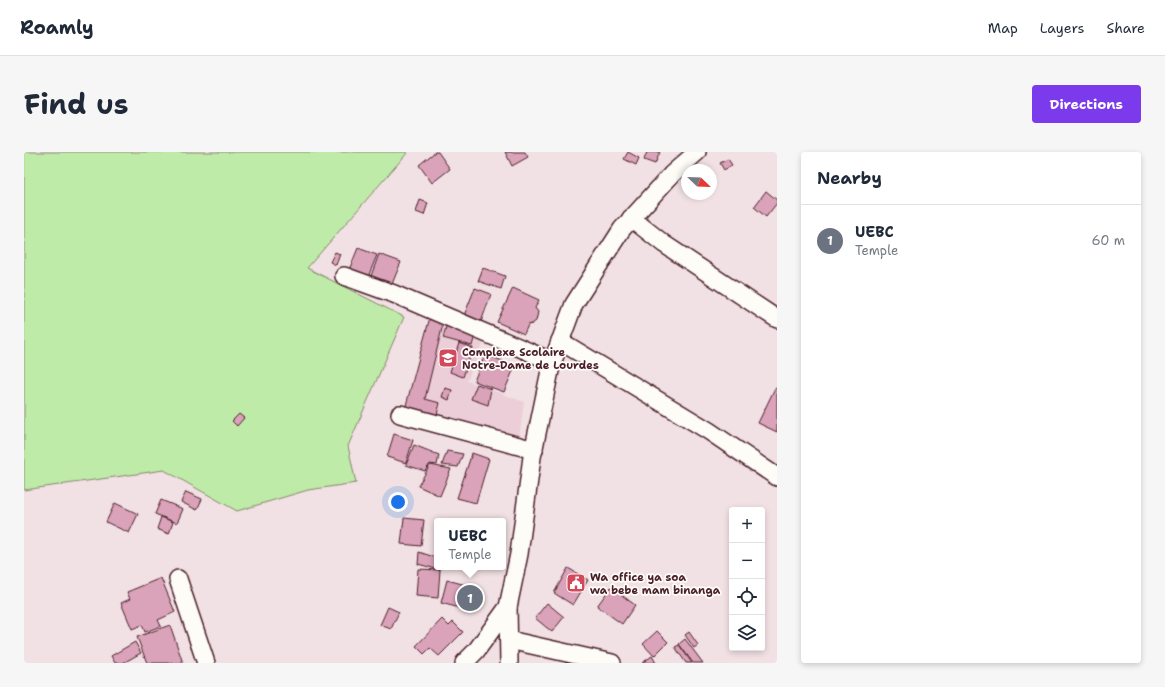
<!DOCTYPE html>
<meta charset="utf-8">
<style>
:root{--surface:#fff;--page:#f6f6f7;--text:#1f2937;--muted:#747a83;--line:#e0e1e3;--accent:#7c3aed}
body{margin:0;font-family:"Shantell Sans",sans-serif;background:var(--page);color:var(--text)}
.controls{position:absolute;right:12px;bottom:12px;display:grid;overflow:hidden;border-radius:4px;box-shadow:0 2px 6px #0003}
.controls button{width:36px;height:36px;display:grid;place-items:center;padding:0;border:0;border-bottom:1px solid var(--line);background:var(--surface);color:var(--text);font:20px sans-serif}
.compass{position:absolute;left:657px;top:12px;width:36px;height:36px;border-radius:50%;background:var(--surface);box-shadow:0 2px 6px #0003;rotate:113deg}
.you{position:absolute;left:374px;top:350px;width:14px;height:14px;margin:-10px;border:3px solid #fff;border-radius:50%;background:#1a73e8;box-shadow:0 0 0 6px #1a73e833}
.badge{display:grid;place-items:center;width:26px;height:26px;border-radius:50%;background:var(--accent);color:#fff;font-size:13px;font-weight:700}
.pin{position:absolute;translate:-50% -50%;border:2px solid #fff;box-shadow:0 1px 4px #0006}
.popup{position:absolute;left:410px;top:366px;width:72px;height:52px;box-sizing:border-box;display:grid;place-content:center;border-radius:4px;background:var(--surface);filter:drop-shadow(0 1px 3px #0005);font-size:13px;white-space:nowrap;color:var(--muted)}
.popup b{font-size:15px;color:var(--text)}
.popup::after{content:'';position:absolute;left:50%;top:100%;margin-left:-8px;border:8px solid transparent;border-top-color:var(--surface)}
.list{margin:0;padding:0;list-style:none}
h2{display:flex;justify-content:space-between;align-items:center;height:52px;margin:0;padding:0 16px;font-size:17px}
h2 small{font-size:13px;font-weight:400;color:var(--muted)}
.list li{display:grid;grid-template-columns:26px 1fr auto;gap:12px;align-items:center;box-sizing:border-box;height:72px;padding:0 16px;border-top:1px solid var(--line)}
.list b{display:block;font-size:15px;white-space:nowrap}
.list p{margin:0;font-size:13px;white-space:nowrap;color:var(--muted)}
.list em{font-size:13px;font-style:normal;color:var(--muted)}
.icon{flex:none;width:22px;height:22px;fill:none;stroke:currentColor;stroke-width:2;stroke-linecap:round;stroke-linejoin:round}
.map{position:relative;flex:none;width:753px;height:511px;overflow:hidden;border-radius:4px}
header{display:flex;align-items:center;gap:24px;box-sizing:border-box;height:56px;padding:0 20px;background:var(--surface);border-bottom:1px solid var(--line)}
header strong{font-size:19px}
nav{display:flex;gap:22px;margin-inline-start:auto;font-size:14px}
.intro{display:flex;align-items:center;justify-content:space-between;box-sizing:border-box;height:96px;padding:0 24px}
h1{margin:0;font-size:28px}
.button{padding:10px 18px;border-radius:4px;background:var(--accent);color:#fff;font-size:14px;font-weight:700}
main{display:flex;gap:24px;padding:0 24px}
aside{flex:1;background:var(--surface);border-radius:4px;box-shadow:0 2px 6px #0003}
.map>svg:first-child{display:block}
</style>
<header>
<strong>Roamly</strong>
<nav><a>Map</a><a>Layers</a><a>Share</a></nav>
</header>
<div class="intro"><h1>Find us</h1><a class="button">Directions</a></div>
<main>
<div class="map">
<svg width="753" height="511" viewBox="0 0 753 511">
<rect width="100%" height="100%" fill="#f2e1e4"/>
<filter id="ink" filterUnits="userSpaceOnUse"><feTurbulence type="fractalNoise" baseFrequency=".025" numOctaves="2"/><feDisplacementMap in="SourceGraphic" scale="8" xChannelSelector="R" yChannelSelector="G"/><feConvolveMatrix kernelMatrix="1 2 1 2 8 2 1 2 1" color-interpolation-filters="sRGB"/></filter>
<g filter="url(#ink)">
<path fill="#ebced7" d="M406 165 463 183 443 229 500 250 495 287 381 257Z"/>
<path fill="#bfeba9" stroke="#84856a" d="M0 0H384L283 116 380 165 324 294 332 331 284 338 213 359 140 318 0 338Z"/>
<g fill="#daa3b9" stroke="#4a1f2b">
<path d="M411 0H414L426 17 408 31 395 13Z"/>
<path d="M481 0H501L504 5 488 14Z"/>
<path d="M604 0 615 6 612 13 600 7Z"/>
<path d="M623 0H636L631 12 620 8Z"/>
<path d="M704 7 708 13 700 18 696 11Z"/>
<path d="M742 39 753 48V51L742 65 730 55Z"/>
<path d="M396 48 404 51 400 63 392 60Z"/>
<path d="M334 96 353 103 344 125 325 118Z"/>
<path d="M311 100 316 102 312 113 306 110Z"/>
<path d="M355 102 377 110 368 132 347 124Z"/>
<path d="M459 116 481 124 477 137 454 129Z"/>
<path d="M451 136 467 142 456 173 439 166Z"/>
<path d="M489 136 515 148 511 156 514 160 512 169 508 172 504 173 500 182 473 170Z"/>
<path d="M406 165 419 172 401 247 416 251 412 266 381 257Z"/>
<path d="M423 171 452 179 448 194 419 186Z"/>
<path d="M435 191 449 196 439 225 426 220Z"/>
<path d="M461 202 491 214 480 240 450 229Z"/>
<path d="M453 232 467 237 464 253 447 247Z"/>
<path d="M421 236 428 238 425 248 418 245Z"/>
<path d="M751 236 753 237V280L734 271Z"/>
<path d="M215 262 220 266 213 274 208 269Z"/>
<path d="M370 282 389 288 382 311 363 305Z"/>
<path d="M390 293 415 303 413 313 406 312 401 319 382 313Z"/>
<path d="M423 299 439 302 434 315 418 313Z"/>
<path d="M448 301 465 307 452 351 433 346Z"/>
<path d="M406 313 427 317 416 344 394 334Z"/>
<path d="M162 340 178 347 173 358 157 350Z"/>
<path d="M137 348 159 357 153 371 131 362Z"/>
<path d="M91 351 114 362 105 381 82 370Z"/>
<path d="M137 365 149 370 145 382 133 377Z"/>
<path d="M380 366 400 368 397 394 377 392Z"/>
<path d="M395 400 413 406V415H416V418L394 412Z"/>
<path d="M544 416 564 428 549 453 530 441Z"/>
<path d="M394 417 416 418 414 446 392 444Z"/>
<path d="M137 426 151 460 134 468 137 474 121 480 118 473 108 477 97 451 106 447 103 440Z"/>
<path d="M423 428 457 437 451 460 417 451Z"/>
<path d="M587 435 611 453 598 472 573 454Z"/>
<path d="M523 451 540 465 528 480 511 466Z"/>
<path d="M364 455 375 460 367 477 356 473Z"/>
<path d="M418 467 425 474 429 470 439 480 415 504 406 496 400 502 392 494Z"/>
<path d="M146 473 159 511H123L113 485Z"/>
<path d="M633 479 644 490 630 504 619 492Z"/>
<path d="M665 480 674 493 670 496 661 483Z"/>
<path d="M661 487 679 511H669L655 492Z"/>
<path d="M111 490 117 501 99 511H91L87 504Z"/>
<path d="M655 493 668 511H662L651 495Z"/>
<path d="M628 504 632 511H618Z"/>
</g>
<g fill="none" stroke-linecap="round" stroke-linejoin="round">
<defs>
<g id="minor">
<path d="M607 66 640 92 753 167"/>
<path d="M320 124 370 142 529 210"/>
<path d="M536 189 685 279 753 325"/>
<path d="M376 262 510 298"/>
<path d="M154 427 182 511"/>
<path d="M484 455 485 511"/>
<path d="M485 488 588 511"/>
<path d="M440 511 452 499 484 455 495 402 508 305 527 214 550 152 598 77 648 22 673 0"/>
</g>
</defs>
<use href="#minor" stroke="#4a1f2b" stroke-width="20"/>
<use href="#minor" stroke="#fdfcf7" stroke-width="17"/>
</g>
</g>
<defs>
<symbol id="school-square" viewBox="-11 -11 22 22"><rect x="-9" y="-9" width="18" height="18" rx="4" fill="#d1495b" stroke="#fdfcf7"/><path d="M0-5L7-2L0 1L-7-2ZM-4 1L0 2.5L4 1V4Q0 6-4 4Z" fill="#fff"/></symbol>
<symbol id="civic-square" viewBox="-11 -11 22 22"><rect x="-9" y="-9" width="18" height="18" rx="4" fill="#d1495b" stroke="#fdfcf7"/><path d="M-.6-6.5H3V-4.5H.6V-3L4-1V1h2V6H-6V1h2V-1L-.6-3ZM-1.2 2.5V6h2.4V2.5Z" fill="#fff"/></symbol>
</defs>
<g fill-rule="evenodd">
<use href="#school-square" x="413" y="195" width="22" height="22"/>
<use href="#civic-square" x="541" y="420" width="22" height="22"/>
</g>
<g text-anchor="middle" stroke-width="3.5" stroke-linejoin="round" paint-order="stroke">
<g font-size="11" font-weight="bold" fill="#4a1f2b" stroke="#fdfcf7" text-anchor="start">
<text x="438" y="204">Complexe Scolaire<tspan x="438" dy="13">Notre-Dame de Lourdes</tspan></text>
<text x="566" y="429">Wa office ya soa<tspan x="566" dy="13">wa bebe mam binanga</tspan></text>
</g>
</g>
</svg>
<div class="controls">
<button>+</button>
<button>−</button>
<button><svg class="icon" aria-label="locate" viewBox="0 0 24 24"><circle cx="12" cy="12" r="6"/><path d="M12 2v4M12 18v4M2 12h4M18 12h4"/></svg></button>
<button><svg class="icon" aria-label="layers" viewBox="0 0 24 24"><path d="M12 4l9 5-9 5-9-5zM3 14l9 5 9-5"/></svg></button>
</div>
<svg class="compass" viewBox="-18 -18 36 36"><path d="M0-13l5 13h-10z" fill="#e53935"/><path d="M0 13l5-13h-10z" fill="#747a83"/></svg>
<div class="you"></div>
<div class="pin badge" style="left:446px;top:446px;background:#6b7280">1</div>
<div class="popup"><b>UEBC</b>Temple</div>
</div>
<aside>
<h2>Nearby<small></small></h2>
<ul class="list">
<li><span class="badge" style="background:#6b7280">1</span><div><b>UEBC</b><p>Temple</p></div><em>60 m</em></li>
</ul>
</aside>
</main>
